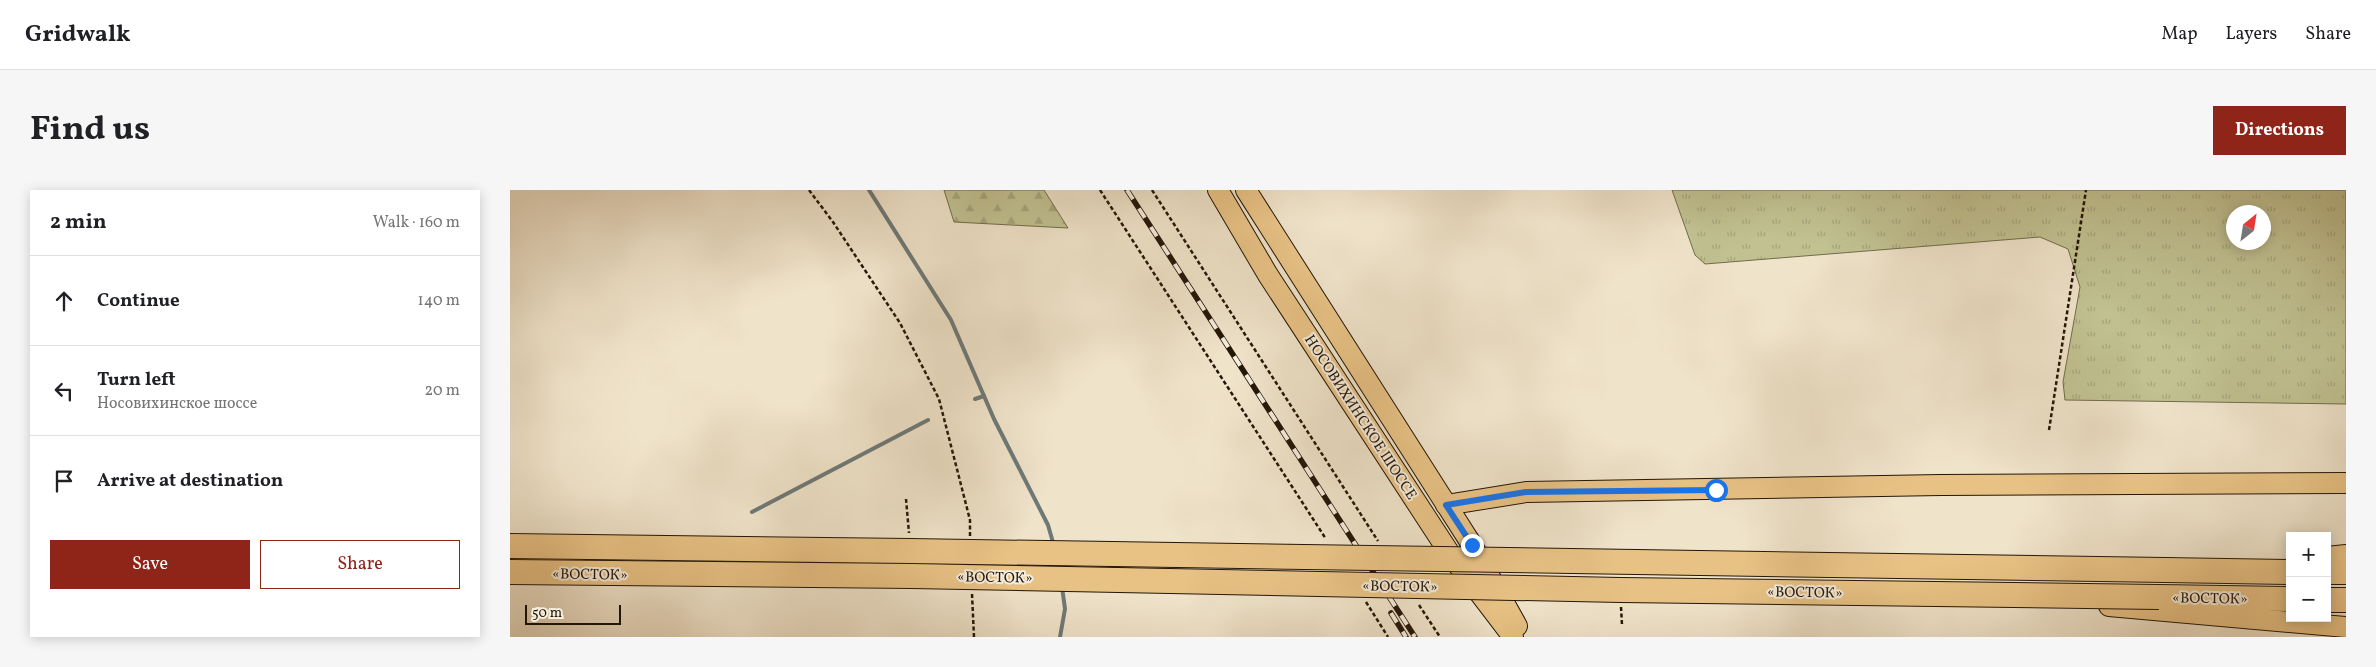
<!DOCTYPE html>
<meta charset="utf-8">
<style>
:root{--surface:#fff;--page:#f6f6f6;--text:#202124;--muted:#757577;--line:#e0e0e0;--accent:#8f2418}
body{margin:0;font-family:Vollkorn,serif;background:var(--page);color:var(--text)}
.controls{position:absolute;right:15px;bottom:15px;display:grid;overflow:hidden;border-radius:0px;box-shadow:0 2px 12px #0003}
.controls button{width:45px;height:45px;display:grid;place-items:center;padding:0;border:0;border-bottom:1px solid var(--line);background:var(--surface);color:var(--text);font:25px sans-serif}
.compass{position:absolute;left:1716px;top:15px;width:45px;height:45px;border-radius:50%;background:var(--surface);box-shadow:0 2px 12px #0003;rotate:30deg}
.scale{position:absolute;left:15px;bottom:12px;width:96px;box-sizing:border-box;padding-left:5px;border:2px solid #231607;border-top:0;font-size:14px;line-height:18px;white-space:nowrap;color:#231607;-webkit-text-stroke:4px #f5eddd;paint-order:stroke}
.stop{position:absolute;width:15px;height:15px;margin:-11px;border:4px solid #1a73e8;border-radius:50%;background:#fff}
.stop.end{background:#1a73e8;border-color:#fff;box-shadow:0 1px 5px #0008}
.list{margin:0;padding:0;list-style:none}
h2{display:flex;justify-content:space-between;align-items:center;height:65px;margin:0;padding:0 20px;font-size:21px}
h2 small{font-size:16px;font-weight:400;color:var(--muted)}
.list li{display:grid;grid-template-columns:32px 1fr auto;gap:15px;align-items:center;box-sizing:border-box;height:90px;padding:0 20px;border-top:1px solid var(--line)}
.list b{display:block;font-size:19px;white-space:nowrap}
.list p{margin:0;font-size:16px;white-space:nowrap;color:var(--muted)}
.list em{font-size:16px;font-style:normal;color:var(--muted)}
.actions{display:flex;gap:10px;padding:15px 20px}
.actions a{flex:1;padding:11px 0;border:1px solid var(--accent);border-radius:0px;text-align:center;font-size:18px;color:var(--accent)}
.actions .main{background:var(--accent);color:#fff}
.icon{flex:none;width:28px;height:28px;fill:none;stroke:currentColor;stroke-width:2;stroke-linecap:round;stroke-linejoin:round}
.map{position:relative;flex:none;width:1836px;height:447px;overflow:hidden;border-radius:0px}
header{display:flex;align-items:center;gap:30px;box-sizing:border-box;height:70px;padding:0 25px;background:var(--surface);border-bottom:1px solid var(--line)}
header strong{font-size:24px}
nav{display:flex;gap:28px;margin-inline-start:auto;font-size:18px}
.intro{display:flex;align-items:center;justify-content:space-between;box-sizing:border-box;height:120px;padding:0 30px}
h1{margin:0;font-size:35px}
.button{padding:12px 22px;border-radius:0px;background:var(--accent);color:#fff;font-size:18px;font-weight:700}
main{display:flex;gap:30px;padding:0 30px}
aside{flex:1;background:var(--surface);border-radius:0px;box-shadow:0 2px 12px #0003}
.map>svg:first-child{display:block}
</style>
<header>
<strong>Gridwalk</strong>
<nav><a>Map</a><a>Layers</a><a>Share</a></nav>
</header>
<div class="intro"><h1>Find us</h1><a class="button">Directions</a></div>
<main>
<aside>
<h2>2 min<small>Walk · 160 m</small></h2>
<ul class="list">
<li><svg class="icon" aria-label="ahead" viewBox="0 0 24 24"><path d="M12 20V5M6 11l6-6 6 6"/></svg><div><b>Continue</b></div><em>140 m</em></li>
<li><svg class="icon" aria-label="left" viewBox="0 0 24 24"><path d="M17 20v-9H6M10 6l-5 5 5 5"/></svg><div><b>Turn left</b><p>Носовихинское шоссе</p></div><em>20 m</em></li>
<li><svg class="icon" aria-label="arrive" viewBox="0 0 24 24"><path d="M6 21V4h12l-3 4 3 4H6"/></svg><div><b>Arrive at destination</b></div></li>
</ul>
<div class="actions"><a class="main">Save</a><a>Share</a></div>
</aside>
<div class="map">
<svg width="1836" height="447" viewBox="0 0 1836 447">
<defs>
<pattern id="grass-tufts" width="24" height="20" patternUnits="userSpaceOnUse" patternTransform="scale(1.25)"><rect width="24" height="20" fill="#c1c191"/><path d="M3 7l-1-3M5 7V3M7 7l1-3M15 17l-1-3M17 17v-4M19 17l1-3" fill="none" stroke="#a6a57c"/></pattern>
<pattern id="forest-firs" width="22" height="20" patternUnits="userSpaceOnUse" patternTransform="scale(1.25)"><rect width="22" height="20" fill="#c1c191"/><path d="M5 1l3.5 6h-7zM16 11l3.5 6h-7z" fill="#a6a57c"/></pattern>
</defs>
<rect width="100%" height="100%" fill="#efe3ca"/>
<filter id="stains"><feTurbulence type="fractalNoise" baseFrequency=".004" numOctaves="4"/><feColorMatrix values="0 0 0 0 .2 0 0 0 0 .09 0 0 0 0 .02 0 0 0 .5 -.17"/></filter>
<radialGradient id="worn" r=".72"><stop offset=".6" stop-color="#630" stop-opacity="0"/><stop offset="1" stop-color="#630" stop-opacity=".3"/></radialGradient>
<path fill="url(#grass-tufts)" stroke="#726c4c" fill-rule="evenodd" d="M1162 0H1836V214L1555 210 1553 192 1570 97 1558 59 1530 47 1195 74 1185 65ZM1724 22H1754V52H1724Z"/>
<path fill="url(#forest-firs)" stroke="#726c4c" d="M434 0H534L558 38 444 32Z"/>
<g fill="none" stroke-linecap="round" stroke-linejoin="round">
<g stroke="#6e7977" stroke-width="4">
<path d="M359 0 441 130 484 229 538 335 544 356"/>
<path d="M465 209 474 206"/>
<path d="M242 322 418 230"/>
<path d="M550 447 555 419 552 397"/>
</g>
<defs>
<g id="major">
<path d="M708 0 758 85 942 367 1003 447"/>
<path d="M736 0 962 355 1007 436"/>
<path d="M936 315 1016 302 1431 295 1836 293"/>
<path d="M1817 367 1836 365"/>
<path d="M1599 416 1836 437"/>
</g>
<g id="highway">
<path d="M0 356 400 361"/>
<path d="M1655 380 1780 382"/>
<path d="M0 382 402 386"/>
<path d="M1817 382H1836"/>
<path d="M1649 407 1780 409"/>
<path d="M1817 410H1836"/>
</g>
</defs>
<use href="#major" stroke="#231607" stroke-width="22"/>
<use href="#highway" stroke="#231607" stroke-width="26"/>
<g stroke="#231607" stroke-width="2.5" stroke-dasharray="4 2.5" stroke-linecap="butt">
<path d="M299 0 323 32 390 133 429 209 460 330V346"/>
<path d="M590 0 816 349"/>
<path d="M642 0 868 351"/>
<path d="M1539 240 1576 0"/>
<path d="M396 309 399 343"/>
<path d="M462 404 464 447"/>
<path d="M856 412 878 447"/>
<path d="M909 415 930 447"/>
<path d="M1111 417 1112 435"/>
</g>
<use href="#major" stroke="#e8c285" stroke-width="20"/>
<use href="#highway" stroke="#e8c285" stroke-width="24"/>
<defs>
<g id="rail">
<path d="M617 0 905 447"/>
<path d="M881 423 896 447"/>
</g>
</defs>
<use href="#rail" stroke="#231607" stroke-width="5.5"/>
<use href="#rail" stroke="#f5eddd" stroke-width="4" stroke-dasharray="11" stroke-linecap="butt"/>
<defs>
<g id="highway-bridge">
<path d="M400 361 1655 380"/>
<path d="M402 386 1111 400 1649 407"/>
</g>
</defs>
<use href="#highway-bridge" stroke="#231607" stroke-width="26" stroke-linecap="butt"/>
<use href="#highway-bridge" stroke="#e8c285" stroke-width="24"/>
</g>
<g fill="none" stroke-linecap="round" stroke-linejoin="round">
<path stroke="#1a73e8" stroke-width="6" d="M962 355 936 315 1016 302 1206 300"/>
</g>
<g text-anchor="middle" stroke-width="4" stroke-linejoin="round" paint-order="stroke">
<g font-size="15" fill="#231607" stroke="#f5eddd">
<text transform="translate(851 227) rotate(57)" y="5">НОСОВИХИНСКОЕ ШОССЕ</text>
<text transform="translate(80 384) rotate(1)" y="5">«ВОСТОК»</text>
<text transform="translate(485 387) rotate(1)" y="5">«ВОСТОК»</text>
<text transform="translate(890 396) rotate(1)" y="5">«ВОСТОК»</text>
<text transform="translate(1295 402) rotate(1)" y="5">«ВОСТОК»</text>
<text transform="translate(1700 408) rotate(1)" y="5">«ВОСТОК»</text>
</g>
</g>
<rect width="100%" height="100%" filter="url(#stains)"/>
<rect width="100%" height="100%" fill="url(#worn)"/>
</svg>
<div class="controls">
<button>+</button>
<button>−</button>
</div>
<svg class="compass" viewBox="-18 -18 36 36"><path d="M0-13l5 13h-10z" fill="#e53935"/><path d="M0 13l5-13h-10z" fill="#757577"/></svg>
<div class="scale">50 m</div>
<div class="stop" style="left:1206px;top:300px"></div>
<div class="stop end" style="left:962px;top:355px"></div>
</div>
</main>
